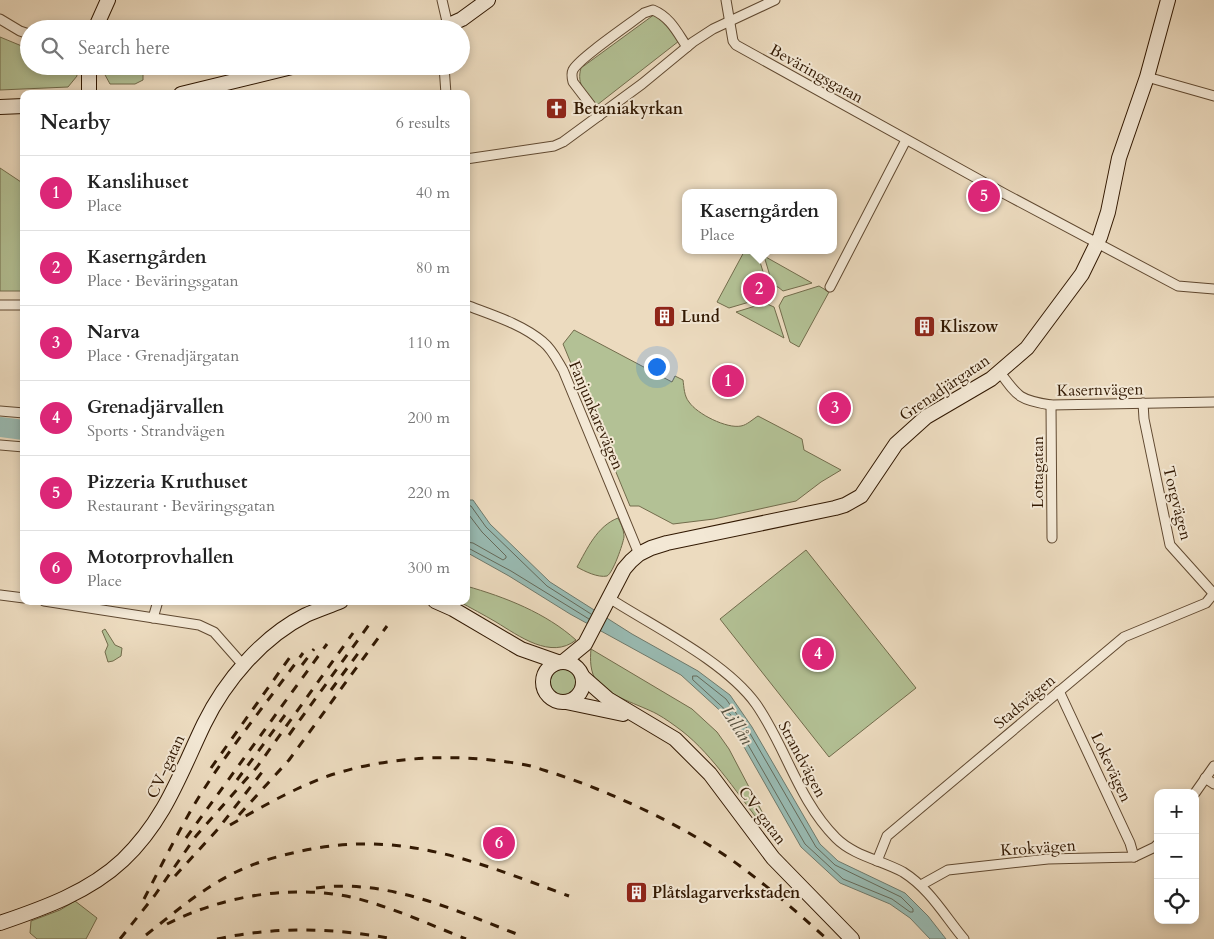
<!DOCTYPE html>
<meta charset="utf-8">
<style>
:root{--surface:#fff;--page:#f2f2f2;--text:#222;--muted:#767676;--line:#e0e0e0;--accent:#db2777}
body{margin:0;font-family:Cardo,serif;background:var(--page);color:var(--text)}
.controls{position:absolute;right:15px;bottom:15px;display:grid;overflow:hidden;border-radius:10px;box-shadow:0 2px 8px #0003}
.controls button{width:45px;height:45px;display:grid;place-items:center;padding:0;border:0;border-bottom:1px solid var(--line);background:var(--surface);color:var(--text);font:25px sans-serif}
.you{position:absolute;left:656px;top:366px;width:18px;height:18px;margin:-12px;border:4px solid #fff;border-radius:50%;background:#1a73e8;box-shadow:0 0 0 8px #1a73e833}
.badge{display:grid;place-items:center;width:32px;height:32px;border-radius:50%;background:var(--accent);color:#fff;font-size:16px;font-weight:700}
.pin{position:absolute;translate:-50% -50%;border:2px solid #fff;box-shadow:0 1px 5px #0006}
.popup{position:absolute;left:682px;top:189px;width:155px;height:65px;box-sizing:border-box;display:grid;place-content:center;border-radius:10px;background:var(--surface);filter:drop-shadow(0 1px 4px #0005);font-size:16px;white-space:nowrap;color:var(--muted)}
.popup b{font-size:19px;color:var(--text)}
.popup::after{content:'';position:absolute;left:50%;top:100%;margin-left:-10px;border:10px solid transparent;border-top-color:var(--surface)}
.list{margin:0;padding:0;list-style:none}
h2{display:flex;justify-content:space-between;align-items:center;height:65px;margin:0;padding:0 20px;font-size:21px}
h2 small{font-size:16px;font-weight:400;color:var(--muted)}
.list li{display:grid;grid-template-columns:32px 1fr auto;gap:15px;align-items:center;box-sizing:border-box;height:75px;padding:0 20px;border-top:1px solid var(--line)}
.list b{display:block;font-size:19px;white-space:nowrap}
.list p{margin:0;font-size:16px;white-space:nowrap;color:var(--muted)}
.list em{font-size:16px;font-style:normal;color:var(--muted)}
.icon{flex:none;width:28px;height:28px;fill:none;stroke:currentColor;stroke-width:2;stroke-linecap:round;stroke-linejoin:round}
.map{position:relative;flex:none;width:1214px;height:939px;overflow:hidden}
.search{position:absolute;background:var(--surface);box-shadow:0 2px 8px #0003;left:20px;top:20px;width:450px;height:55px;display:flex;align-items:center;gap:12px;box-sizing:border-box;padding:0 18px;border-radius:28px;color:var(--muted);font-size:19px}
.panel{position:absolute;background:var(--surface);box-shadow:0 2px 8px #0003;left:20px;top:90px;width:450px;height:515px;border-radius:10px}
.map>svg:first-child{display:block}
</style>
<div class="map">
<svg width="1214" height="939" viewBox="0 0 1214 939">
<rect width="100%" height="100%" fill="#ecdbbf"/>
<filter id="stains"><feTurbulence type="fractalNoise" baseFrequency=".004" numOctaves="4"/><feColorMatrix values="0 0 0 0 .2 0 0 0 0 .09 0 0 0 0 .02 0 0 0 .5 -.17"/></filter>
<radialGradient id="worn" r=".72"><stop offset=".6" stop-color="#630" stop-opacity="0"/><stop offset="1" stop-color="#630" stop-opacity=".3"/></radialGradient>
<g fill="#b3c195" stroke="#726c4c">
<path d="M655 14 661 16 679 41 597 105C586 93 576 85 581 68Z"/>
<path d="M0 37 29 49V66H75L77 76 68 87 0 90Z"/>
<path d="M104 66H139L143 71V80L135 84H110L104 73Z"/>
<path d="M0 168 24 184V291H0Z"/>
<path d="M745 250H753L757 252 768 288 764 292 763 298 729 308 717 302Z"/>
<path d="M764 256 812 283 783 291 778 287 773 286Z"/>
<path d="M819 286 829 292 799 347 790 342 779 306 784 297Z"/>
<path d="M765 303 774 307 784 338 736 312Z"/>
<path d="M574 330 672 382 675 376 683 380C684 387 684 396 689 402 697 414 727 429 741 426 747 425 753 419 758 416L802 439 804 450 841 470 821 482 796 501 714 519 673 524 639 506H630L563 344Z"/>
<path d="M618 518C621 524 624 530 624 537 623 544 613 573 607 576 598 578 584 571 577 567 587 549 597 526 618 518Z"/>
<path d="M806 550 916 688 829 757 720 619Z"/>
<path d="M466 586C505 597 546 613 576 640 551 660 519 636 496 622 484 615 471 608 458 601H466Z"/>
<path d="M105 629 115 645 122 648 121 656 113 661 108 662 105 652 108 645 102 631Z"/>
<path d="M591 649 692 709 717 732 729 749 770 827 766 830C740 798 714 756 682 731 674 725 666 719 657 714 640 705 609 696 597 682 590 672 590 660 591 649Z"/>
<circle cx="563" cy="682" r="13"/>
<path d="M75 901 97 918 86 939H37L30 933 31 921 60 910Z"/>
</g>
<path fill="#99bbb3" stroke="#6f7a6c" d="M466 500H473L490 524 550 582 632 634 698 671 730 695 752 727 820 844 838 861 905 893 928 916 946 939H930L910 918 890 904 840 883 801 847 727 717 681 675 570 614 509 576 466 552Z"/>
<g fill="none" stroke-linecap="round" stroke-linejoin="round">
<g stroke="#656a5a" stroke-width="1">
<path d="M466 505 471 506 486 527 547 586 591 614"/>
<path d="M466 511 482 532 506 556V558L503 560 473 543 466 542"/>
<path d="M466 548 470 549 511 571 589 619"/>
<path d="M693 676H697L726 699 748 730 816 847 835 865 901 897 913 909V912H910L892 899 843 879 805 844 731 715 693 680Z"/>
</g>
<path stroke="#99bbb3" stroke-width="20" d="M0 427 24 430"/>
<defs>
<g id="street">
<path d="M442 0 448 26"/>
<path d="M726 0 733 41 736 45 1005 194 1178 286 1214 289"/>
<path d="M0 19 20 31 29 34"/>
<path d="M444 66 446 94"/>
<path d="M1147 77 1214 96"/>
<path d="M599 116 573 82C572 78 571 74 573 70 578 59 631 23 644 13L653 10C670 17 677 32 687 47"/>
<path d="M466 159 554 146 563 142 642 84 693 42 713 29 775 0"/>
<path d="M830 287 906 140"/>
<path d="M0 305H24"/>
<path d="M466 305C492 315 522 324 543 342 552 349 557 360 563 370L639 554"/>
<path d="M999 371C1018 397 1019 400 1051 405L1214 402"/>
<path d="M1143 403 1144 419 1170 545 1214 594"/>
<path d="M1051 405 1052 538"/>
<path d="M0 411 24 413"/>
<path d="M0 445 24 447"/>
<path d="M0 595 24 598"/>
<path d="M609 598C654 627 725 661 756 704 786 747 798 800 836 838 854 856 881 860 903 872 930 889 944 915 964 939"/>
<path d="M44 601 199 625 214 632 244 666"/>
<path d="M153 618 158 601"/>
<path d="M1059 691 1130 843 1134 857"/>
<path d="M1205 778 1214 784"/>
<path d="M1195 793 1214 766"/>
<path d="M877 861 887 836 1124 637 1206 603 1214 593"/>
<path d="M921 885 948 870 1048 859 1134 857 1155 847 1158 844"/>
</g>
<g id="secondary">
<path d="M95 29 108 0"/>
<path d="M440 29 462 19 488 0"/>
<path d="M89 66V94"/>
<path d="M181 94 296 66"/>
<path d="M0 107 24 106"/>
<path d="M435 601 453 609 521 649 558 662"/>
<circle cx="563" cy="682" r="20"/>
<path d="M563 662 585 644 624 569 631 561 639 554 651 548 667 543 835 508 845 505 861 496 896 444 926 417 991 379 1027 348 1082 274 1100 237 1108 212 1119 158 1147 77 1168 0"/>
<path d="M583 677 608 699 675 739 710 774 773 858 852 939"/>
<path d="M566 702 623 714"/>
<path d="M0 923C44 908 89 892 123 860 165 820 180 774 204 724 225 681 262 637 306 615 317 610 329 606 341 601"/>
</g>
</defs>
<use href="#street" stroke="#604931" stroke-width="11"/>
<use href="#secondary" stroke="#311802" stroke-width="16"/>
<use href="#street" stroke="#f3e8d5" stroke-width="9"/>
<use href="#secondary" stroke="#f3e8d5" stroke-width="14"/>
<g stroke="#311802" stroke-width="3" stroke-dasharray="9 9" stroke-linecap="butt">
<path d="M302 665 314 649"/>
<path d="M331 690 359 652"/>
<path d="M289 735 371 622"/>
<path d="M211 768 290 657"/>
<path d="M237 780 285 715"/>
<path d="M239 815 289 760 387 626"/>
<path d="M230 825C263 806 293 789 328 776 391 755 461 753 526 765 537 767 548 772 559 775 592 786 622 799 653 814 683 829 713 846 740 866 771 889 799 914 827 939"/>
<path d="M186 838 327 644"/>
<path d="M175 876 218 829 266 767"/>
<path d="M316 888C388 878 456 911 522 936"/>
<path d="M144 899C160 868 176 836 194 805 226 752 267 703 303 653"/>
<path d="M167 924C224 895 297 883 359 899 396 909 431 925 466 939"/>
<path d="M146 935C175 912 203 888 236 872 256 862 279 856 301 851 401 829 477 862 569 896"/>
<path d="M120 939 155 895 196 836 257 767 353 633"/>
<path d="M217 939C277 926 334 928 394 939"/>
</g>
</g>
<defs>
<symbol id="church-square" viewBox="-11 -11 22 22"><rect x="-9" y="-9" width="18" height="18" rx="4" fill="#8f2418" stroke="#f3e8d5"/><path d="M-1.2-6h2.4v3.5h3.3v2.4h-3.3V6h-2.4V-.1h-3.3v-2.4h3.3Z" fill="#fff"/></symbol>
<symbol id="building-square" viewBox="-11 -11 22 22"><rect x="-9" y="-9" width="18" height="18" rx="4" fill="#8f2418" stroke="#f3e8d5"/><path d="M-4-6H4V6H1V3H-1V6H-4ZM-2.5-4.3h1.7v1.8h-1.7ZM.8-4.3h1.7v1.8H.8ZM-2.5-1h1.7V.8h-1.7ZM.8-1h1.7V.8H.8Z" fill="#fff"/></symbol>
</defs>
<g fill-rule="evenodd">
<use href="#church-square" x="544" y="96" width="25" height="25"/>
<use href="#building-square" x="652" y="304" width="25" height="25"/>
<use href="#building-square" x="912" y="314" width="25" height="25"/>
<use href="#building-square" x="624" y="880" width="25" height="25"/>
</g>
<g text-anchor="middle" stroke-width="4" stroke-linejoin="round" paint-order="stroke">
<g font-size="16" fill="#311802" stroke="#f3e8d5">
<text transform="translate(817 73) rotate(29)" y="6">Beväringsgatan</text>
<text transform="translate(944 387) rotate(-34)" y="6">Grenadjärgatan</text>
<text transform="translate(1100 389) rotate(-1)" y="6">Kasernvägen</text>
<text transform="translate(597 415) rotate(67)" y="6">Fanjunkarevägen</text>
<text transform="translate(1037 472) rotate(-90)" y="6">Lottagatan</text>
<text transform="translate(1178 503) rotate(76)" y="6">Torgvägen</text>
<text transform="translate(1024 701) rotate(-40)" y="6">Stadsvägen</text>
<text transform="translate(803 759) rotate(62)" y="6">Strandvägen</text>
<text transform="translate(165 766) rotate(-65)" y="6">CV-gatan</text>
<text transform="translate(1112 767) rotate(65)" y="6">Lokevägen</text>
<text transform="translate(763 815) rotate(53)" y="6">CV-gatan</text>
<text transform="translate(1038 847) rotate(-4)" y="6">Krokvägen</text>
</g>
<g font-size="16" font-weight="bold" fill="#311802" stroke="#f3e8d5" text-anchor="start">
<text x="573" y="114">Betaniakyrkan</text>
<text x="681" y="322">Lund</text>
<text x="940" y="332">Kliszow</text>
<text x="652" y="898">Plåtslagarverkstaden</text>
</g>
<g font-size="18" font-style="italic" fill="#555140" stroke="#f3e8d5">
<text transform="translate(737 725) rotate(57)" y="6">Lillån</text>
</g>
</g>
<rect width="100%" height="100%" filter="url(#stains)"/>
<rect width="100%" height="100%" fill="url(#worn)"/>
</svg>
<div class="controls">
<button>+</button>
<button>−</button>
<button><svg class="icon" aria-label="locate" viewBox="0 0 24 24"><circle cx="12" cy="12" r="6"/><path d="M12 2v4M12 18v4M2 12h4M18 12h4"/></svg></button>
</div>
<div class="you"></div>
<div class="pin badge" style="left:728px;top:381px">1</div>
<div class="pin badge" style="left:759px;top:289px">2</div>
<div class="popup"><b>Kaserngården</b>Place</div>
<div class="pin badge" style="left:835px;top:408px">3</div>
<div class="pin badge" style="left:818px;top:654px">4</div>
<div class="pin badge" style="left:984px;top:196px">5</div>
<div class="pin badge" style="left:499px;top:843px">6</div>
<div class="search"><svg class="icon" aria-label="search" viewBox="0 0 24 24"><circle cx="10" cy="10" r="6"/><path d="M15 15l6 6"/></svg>Search here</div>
<section class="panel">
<h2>Nearby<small>6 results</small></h2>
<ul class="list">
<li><span class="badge">1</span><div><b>Kanslihuset</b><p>Place</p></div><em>40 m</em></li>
<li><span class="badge">2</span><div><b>Kaserngården</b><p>Place · Beväringsgatan</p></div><em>80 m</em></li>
<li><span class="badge">3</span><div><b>Narva</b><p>Place · Grenadjärgatan</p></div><em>110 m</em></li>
<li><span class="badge">4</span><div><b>Grenadjärvallen</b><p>Sports · Strandvägen</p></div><em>200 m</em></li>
<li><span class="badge">5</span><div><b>Pizzeria Kruthuset</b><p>Restaurant · Beväringsgatan</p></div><em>220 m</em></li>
<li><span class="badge">6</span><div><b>Motorprovhallen</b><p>Place</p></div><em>300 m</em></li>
</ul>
</section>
</div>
